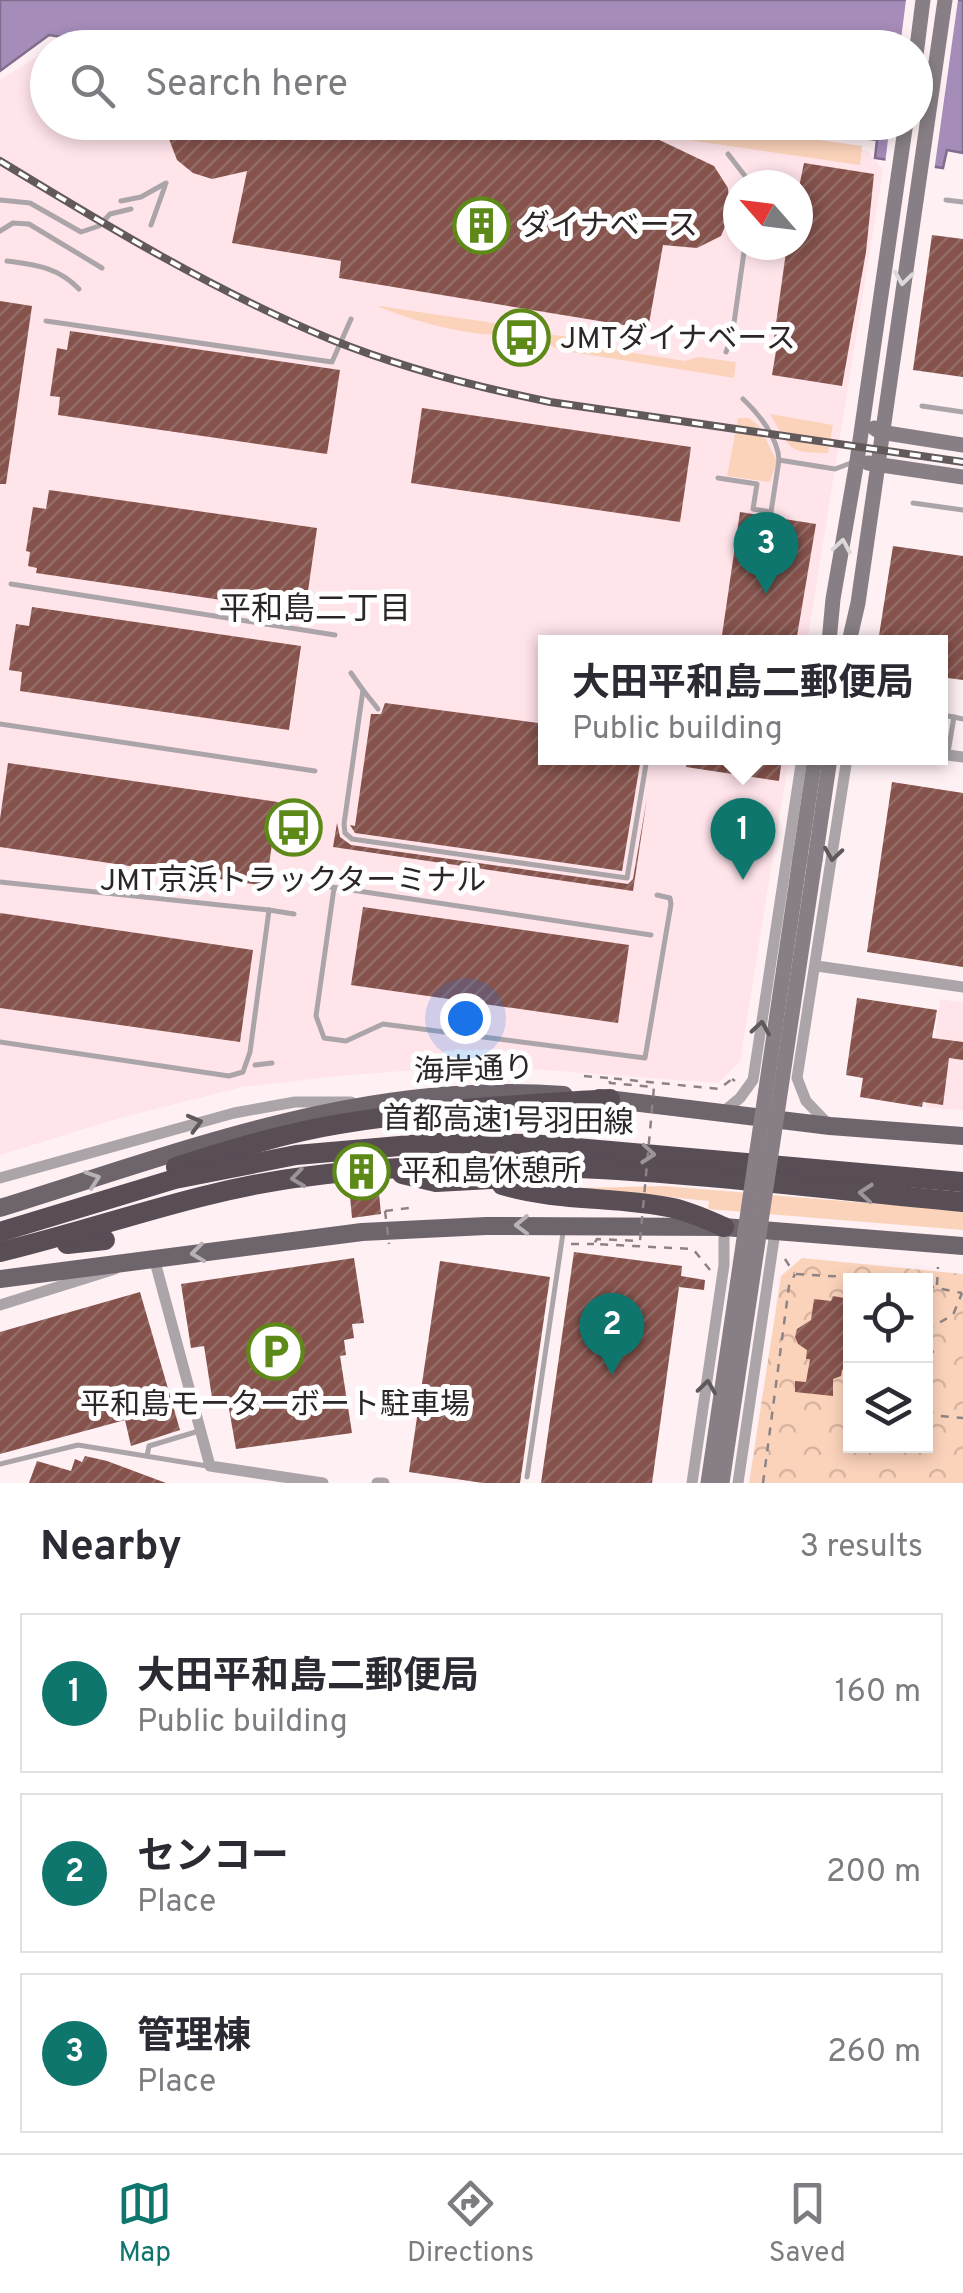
<!DOCTYPE html>
<meta charset="utf-8">
<style>
:root{--surface:#fff;--page:#f7f7f7;--text:#2b2b33;--muted:#7c7c81;--line:#e1e1e2;--accent:#0f766e}
body{margin:0;font-family:Overpass,"Noto Sans JP",sans-serif;background:var(--page);color:var(--text)}
.controls{position:absolute;right:30px;bottom:30px;display:grid;overflow:hidden;border-radius:0px;box-shadow:0 5px 15px #0003}
.controls button{width:90px;height:90px;display:grid;place-items:center;padding:0;border:0;border-bottom:2px solid var(--line);background:var(--surface);color:var(--text);font:50px sans-serif}
.compass{position:absolute;left:723px;top:170px;width:90px;height:90px;border-radius:50%;background:var(--surface);box-shadow:0 5px 15px #0003;rotate:298deg}
.you{position:absolute;left:465px;top:1018px;width:35px;height:35px;margin:-25px;border:8px solid #fff;border-radius:50%;background:#1a73e8;box-shadow:0 0 0 15px #1a73e833}
.badge{display:grid;place-items:center;width:65px;height:65px;border-radius:50%;background:var(--accent);color:#fff;font-size:32px;font-weight:700}
.pin{position:absolute;translate:-50% -82px;filter:drop-shadow(0 2px 5px #0008)}
.pin::after{content:'';position:absolute;top:52px;width:35px;height:30px;background:inherit;clip-path:polygon(0 0,100% 0,50% 100%)}
.popup{position:absolute;left:538px;top:635px;width:410px;height:130px;box-sizing:border-box;display:grid;place-content:center;border-radius:0px;background:var(--surface);filter:drop-shadow(0 2px 8px #0005);font-size:32px;white-space:nowrap;color:var(--muted)}
.popup b{font-size:38px;color:var(--text)}
.popup::after{content:'';position:absolute;left:50%;top:100%;margin-left:-20px;border:20px solid transparent;border-top-color:var(--surface)}
.list{margin:0;padding:0;list-style:none}
h2{display:flex;justify-content:space-between;align-items:center;height:130px;margin:0;padding:0 40px;font-size:42px}
h2 small{font-size:32px;font-weight:400;color:var(--muted)}
.list li{display:grid;grid-template-columns:65px 1fr auto;gap:30px;align-items:center;box-sizing:border-box;height:160px;margin:0 20px 20px;padding:0 20px;border:2px solid var(--line);border-radius:0px}
.list b{display:block;font-size:38px;white-space:nowrap}
.list p{margin:0;font-size:32px;white-space:nowrap;color:var(--muted)}
.list em{font-size:32px;font-style:normal;color:var(--muted)}
.icon{flex:none;width:55px;height:55px;fill:none;stroke:currentColor;stroke-width:2;stroke-linecap:round;stroke-linejoin:round}
.map{position:relative;flex:none;width:963px;height:1483px;overflow:hidden}
.search{position:absolute;background:var(--surface);box-shadow:0 5px 15px #0003;left:30px;right:30px;top:30px;height:110px;display:flex;align-items:center;gap:25px;box-sizing:border-box;padding:0 35px;border-radius:55px;color:var(--muted);font-size:38px}
.sheet{height:670px;background:var(--surface)}
nav{display:flex;justify-content:space-around;align-items:center;box-sizing:border-box;height:140px;border-top:2px solid var(--line);background:var(--surface);font-size:28px;color:var(--muted)}
nav a{display:grid;justify-items:center;gap:5px}
nav .on{color:var(--accent)}
.map>svg:first-child{display:block}
</style>
<div class="map">
<svg width="963" height="1483" viewBox="0 0 963 1483">
<defs>
<pattern id="park-crowns" width="20" height="18" patternUnits="userSpaceOnUse" patternTransform="scale(2.5)"><rect width="20" height="18" fill="#fbd3bb"/><path d="M2 6a3 3 0 1 1 6 0M12 15a3 3 0 1 1 6 0" fill="none" stroke="#d7b5a1"/></pattern>
<pattern id="building-hatch" width="6" height="6" patternUnits="userSpaceOnUse" patternTransform="scale(2.5)"><rect width="6" height="6" fill="#85524c"/><path d="M-1 1l2-2M0 6l6-6M5 7l2-2" fill="none" stroke="#946d68"/></pattern>
</defs>
<rect width="100%" height="100%" fill="#fef0f3"/>
<g fill="#ffe4ea" fill-rule="evenodd">
<path d="M47 50 48 122H643L868 151 883 170 807 642H546V758H789L740 1061 718 1083 479 1065 338 1076 242 1087 116 1119 0 1155V80ZM738 185H798V245H738Z"/>
<path d="M940 999 963 1003V1110L926 1108Z"/>
</g>
<g fill="#fbd3bb">
<path d="M570 123H702L862 146 860 165Z"/>
<path d="M379 307V306L534 329 531 334C512 331 499 336 482 334 447 330 412 320 379 307Z"/>
<path d="M543 334 581 338 596 347 685 361 698 357 736 362 734 378 559 350 541 340Z"/>
<path d="M770 414 833 425 828 453C786 453 791 449 770 414Z"/>
<path d="M738 418H749L759 426 777 461 770 482 727 476Z"/>
<path d="M664 1186 963 1211V1230L708 1209 709 1201 580 1188Z"/>
</g>
<path fill="url(#park-crowns)" fill-rule="evenodd" d="M802 1258 963 1274V1483H749L781 1276ZM850 1280H926V1446H850Z"/>
<path fill="#a58cb9" stroke="#816d8d" stroke-width="2.5" d="M0 0H963V153L947 150 943 168 875 158 877 140 759 123 916 122V48H134L49 35 0 71Z"/>
<path fill="#fef0f3" d="M906 0H958L934 172 885 164 890 123 916 122V48L900 47Z"/>
<g fill="url(#building-hatch)">
<path d="M172 122H548L651 136 714 166 728 188 730 214 721 236 697 248 663 245 648 329 339 278 341 261 232 243 247 171 212 179 193 173 177 160 169 139Z"/>
<path d="M804 163 874 174 866 252 842 386 772 375 777 345H773L787 245H798V192Z"/>
<path d="M932 235 963 239V377L913 370Z"/>
<path d="M0 301 32 306 6 484H0Z"/>
<path d="M70 331 340 370 327 454 58 415 60 397 50 396 57 348 67 350Z"/>
<path d="M422 408 691 447 680 522 411 483Z"/>
<path d="M49 490 317 528 305 612 36 573 37 568 28 566 30 552 26 551 33 507 46 509Z"/>
<path d="M740 512 816 524 796 642H721Z"/>
<path d="M893 546 963 556V680L940 677V642H878Z"/>
<path d="M32 607 301 646 289 730 20 691 22 672 9 670 16 624 29 626Z"/>
<path d="M385 703 546 724V758H641L622 871 355 833 350 825 355 826 371 714H381Z"/>
<path d="M688 758H782L779 781 686 767Z"/>
<path d="M8 763 278 802 266 886 0 847V819Z"/>
<path d="M892 782 963 793V967L867 952Z"/>
<path d="M647 798 633 891 333 847 337 823 340 837 351 845 628 884 633 879Z"/>
<path d="M363 907 629 945 618 1023 351 985Z"/>
<path d="M0 913 253 950 240 1042 0 1008Z"/>
<path d="M857 998 937 1010 932 1038 963 1042V1060L949 1058 943 1105 923 1102 922 1107 860 1097 863 1078 846 1075Z"/>
<path d="M378 1183 381 1214 352 1218 349 1186Z"/>
<path d="M574 1252 682 1266 681 1276 705 1280 704 1290 679 1287 652 1483H541Z"/>
<path d="M354 1258 364 1323 352 1324 354 1338 344 1340 346 1355 340 1356 352 1433 236 1449 228 1403 213 1404 204 1346 191 1348 181 1284Z"/>
<path d="M440 1261 550 1277 520 1483H483L409 1472Z"/>
<path d="M140 1292 180 1430 131 1446 125 1420 0 1454V1332Z"/>
<path d="M833 1296 850 1299 849 1364 842 1370 841 1376 833 1379V1396L795 1392V1381L806 1382 810 1359H806L807 1350 798 1344 795 1337 797 1329 811 1320 814 1299 831 1301Z"/>
<path d="M85 1456 107 1461 166 1483H29L37 1461 71 1471 75 1459 82 1462Z"/>
</g>
<g fill="none" stroke-linecap="round" stroke-linejoin="round">
<g stroke="#8d8385" stroke-width="2.5" stroke-dasharray="8 8" stroke-linecap="butt">
<path d="M584 1076 609 1078"/>
<path d="M732 1079 735 1081"/>
<path d="M385 1211 409 1208"/>
<path d="M571 1244H594"/>
<path d="M785 1259 794 1273"/>
<path d="M796 1274 897 1280"/>
<path d="M937 1285 938 1267"/>
<path d="M926 1286 962 1293"/>
<path d="M926 1330 953 1315 962 1293"/>
<path d="M926 1351 935 1352"/>
<path d="M926 1410 940 1416 963 1418"/>
<path d="M763 1483 789 1286 795 1274"/>
</g>
<g stroke="#aba5a9" stroke-width="5">
<path d="M728 154 752 185"/>
<path d="M0 200 30 203 81 232 99 226 110 214 131 209"/>
<path d="M946 200 963 202"/>
<path d="M121 201 141 197 166 183"/>
<path d="M151 225 165 186"/>
<path d="M0 231 13 223 29 224 102 268"/>
<path d="M7 261C36 265 58 267 79 289"/>
<path d="M46 321 332 362 351 319"/>
<path d="M726 352 732 337 745 245"/>
<path d="M743 399C759 414 778 438 779 460L835 469 851 463"/>
<path d="M922 406 963 412"/>
<path d="M718 478 757 484 753 509 771 512 779 460"/>
<path d="M913 503 963 510"/>
<path d="M11 584 335 635"/>
<path d="M351 673 363 690 344 824 345 833 352 839 627 878 647 758"/>
<path d="M363 690 378 709"/>
<path d="M940 715 954 717"/>
<path d="M0 724 315 771"/>
<path d="M948 752 954 717 963 719"/>
<path d="M0 882 269 910"/>
<path d="M318 885 651 935"/>
<path d="M334 888 316 1016 324 1038 346 1041 383 1024 645 1058 671 904 670 898 657 895"/>
<path d="M0 1042 229 1076 243 1072 250 1052 269 910 294 914"/>
<path d="M255 1065 272 1063"/>
<path d="M147 1456 149 1446 199 1431"/>
<path d="M0 1464 78 1445 207 1466"/>
<path d="M527 1477 563 1233"/>
</g>
<g stroke="#aba5a9" stroke-width="11">
<path d="M940 754 963 757"/>
<path d="M817 966 963 987"/>
<path d="M723 1112 740 1098 753 1080 802 758"/>
<path d="M830 1126 806 1101 797 1078 847 758"/>
<path d="M0 1178 234 1113 295 1102H351"/>
<path d="M154 1258 210 1466 323 1483"/>
<path d="M0 1305 115 1269"/>
<path d="M377 1483H384"/>
<path d="M692 1483 724 1265V1227"/>
<path d="M738 1483 775 1232"/>
</g>
<g stroke="#877f85" stroke-width="15">
<path d="M916 55 923 0"/>
<path d="M874 428 880 432 963 445"/>
<path d="M868 463 963 477"/>
<path d="M829 642 833 599 857 461 906 122"/>
<path d="M849 642 858 603 945 0"/>
<path d="M800 858 815 758"/>
<path d="M815 860 830 758"/>
</g>
<g stroke="#6e646b" stroke-width="18">
<path d="M599 1098 830 1126 963 1136"/>
<path d="M0 1208C187 1150 364 1080 564 1095"/>
<path d="M0 1279 362 1232 486 1226 724 1227 963 1246"/>
</g>
<g stroke="#594d56" stroke-width="20">
<path d="M176 1167C230 1150 285 1133 340 1124 430 1109 520 1105 610 1099"/>
<path d="M402 1174 436 1182 527 1177"/>
<path d="M502 1185C558 1202 617 1196 673 1208 691 1212 708 1220 724 1227"/>
<path d="M0 1232 175 1179 296 1155 434 1143 531 1144 963 1182"/>
<path d="M67 1244 105 1240"/>
<path d="M0 1252C101 1228 199 1190 303 1177 522 1148 744 1182 963 1202"/>
</g>
<defs>
<path id="rail" d="M0 161C107 226 214 291 330 339 399 367 476 387 550 402L963 462"/>
</defs>
<use href="#rail" stroke="#61595a" stroke-width="8"/>
<use href="#rail" stroke="#fff" stroke-width="4" stroke-dasharray="11" stroke-linecap="butt"/>
<g stroke="#8d8385" stroke-width="2.5" stroke-dasharray="8 8" stroke-linecap="butt">
<path d="M385 1211 389 1244"/>
<path d="M710 1270 693 1249 594 1244 597 1239 640 1241 654 1087 610 1083 609 1078 719 1089 732 1079"/>
</g>
<g stroke="#877f85" stroke-width="15">
<path d="M708 1483 800 858"/>
<path d="M722 1483 815 860"/>
</g>
</g>
<defs><path id="oneway-chevron" d="M-2-3.5L2.5 0L-2 3.5" fill="none" stroke-width="1.6" stroke-linecap="round" stroke-linejoin="round" transform="scale(2.5)"/></defs>
<g stroke="#dbd9da">
<use href="#oneway-chevron" transform="translate(903 278) rotate(98)"/>
<use href="#oneway-chevron" transform="translate(842 546) rotate(-80)"/>
</g>
<g stroke="#5f595b">
<use href="#oneway-chevron" transform="translate(833 854) rotate(98)"/>
<use href="#oneway-chevron" transform="translate(761 1028) rotate(-81)"/>
<use href="#oneway-chevron" transform="translate(195 1123) rotate(-15)"/>
<use href="#oneway-chevron" transform="translate(707 1387) rotate(-82)"/>
</g>
<g stroke="#9b949a">
<use href="#oneway-chevron" transform="translate(648 1154) rotate(5)"/>
<use href="#oneway-chevron" transform="translate(298 1178) rotate(172)"/>
<use href="#oneway-chevron" transform="translate(866 1193) rotate(-175)"/>
</g>
<g stroke="#b6b2b5">
<use href="#oneway-chevron" transform="translate(93 1179) rotate(-19)"/>
<use href="#oneway-chevron" transform="translate(522 1225) rotate(179)"/>
<use href="#oneway-chevron" transform="translate(198 1253) rotate(173)"/>
</g>
<defs>
<symbol id="building-ring" viewBox="-11 -11 22 22"><circle r="9.5" fill="#fff" stroke="#5d8918" stroke-width="1.5"/><path d="M-4-6H4V6H1V3H-1V6H-4ZM-2.5-4.3h1.7v1.8h-1.7ZM.8-4.3h1.7v1.8H.8ZM-2.5-1h1.7V.8h-1.7ZM.8-1h1.7V.8H.8Z" fill="#5d8918"/></symbol>
<symbol id="bus-ring" viewBox="-11 -11 22 22"><circle r="9.5" fill="#fff" stroke="#5d8918" stroke-width="1.5"/><path d="M-5-6H5V4H4V6H2V4H-2V6H-4V4H-5ZM-3.5-4V0h7V-4ZM-3.5 1.2v1.5H-2V1.2ZM2 1.2v1.5H3.5V1.2Z" fill="#5d8918"/></symbol>
<symbol id="parking-ring" viewBox="-11 -11 22 22"><circle r="9.5" fill="#fff" stroke="#5d8918" stroke-width="1.5"/><path d="M-3.5-5.5H1a3.5 3.5 0 0 1 0 7H-1V5.5H-3.5ZM-1-3.4V-.6H.8a1.4 1.4 0 0 0 0-2.8Z" fill="#5d8918"/></symbol>
</defs>
<g fill-rule="evenodd">
<use href="#building-ring" x="450" y="194" width="63" height="63"/>
<use href="#bus-ring" x="490" y="306" width="63" height="63"/>
<use href="#bus-ring" x="262" y="796" width="63" height="63"/>
<use href="#building-ring" x="330" y="1140" width="63" height="63"/>
<use href="#parking-ring" x="244" y="1320" width="63" height="63"/>
</g>
<g text-anchor="middle" stroke-width="10" stroke-linejoin="round" paint-order="stroke">
<g font-size="30" fill="#2c2627" stroke="#fff" text-anchor="start">
<text x="520" y="235">ダイナベース</text>
<text x="560" y="348">JMTダイナベース</text>
<text x="293" y="890" text-anchor="middle">JMT京浜トラックターミナル</text>
<text x="401" y="1181">平和島休憩所</text>
<text x="275" y="1414" text-anchor="middle">平和島モーターボート駐車場</text>
</g>
<g font-size="30" fill="#2c2627" stroke="#fff">
<text transform="translate(474 1069) rotate(-2)" y="10">海岸通り</text>
<text transform="translate(508 1120) rotate(1)" y="10">首都高速1号羽田線</text>
</g>
<g font-size="32" fill="#2c2627" stroke="#fff">
<text x="315" y="619">平和島二丁目</text>
</g>
</g>
</svg>
<div class="controls">
<button><svg class="icon" aria-label="locate" viewBox="0 0 24 24"><circle cx="12" cy="12" r="6"/><path d="M12 2v4M12 18v4M2 12h4M18 12h4"/></svg></button>
<button><svg class="icon" aria-label="layers" viewBox="0 0 24 24"><path d="M12 4l9 5-9 5-9-5zM3 14l9 5 9-5"/></svg></button>
</div>
<svg class="compass" viewBox="-18 -18 36 36"><path d="M0-13l5 13h-10z" fill="#e53935"/><path d="M0 13l5-13h-10z" fill="#7c7c81"/></svg>
<div class="you"></div>
<div class="pin badge" style="left:743px;top:880px">1</div>
<div class="popup"><b>大田平和島二郵便局</b>Public building</div>
<div class="pin badge" style="left:612px;top:1375px">2</div>
<div class="pin badge" style="left:766px;top:594px">3</div>
<div class="search"><svg class="icon" aria-label="search" viewBox="0 0 24 24"><circle cx="10" cy="10" r="6"/><path d="M15 15l6 6"/></svg>Search here</div>
</div>
<section class="sheet">
<h2>Nearby<small>3 results</small></h2>
<ul class="list">
<li><span class="badge">1</span><div><b>大田平和島二郵便局</b><p>Public building</p></div><em>160 m</em></li>
<li><span class="badge">2</span><div><b>センコー</b><p>Place</p></div><em>200 m</em></li>
<li><span class="badge">3</span><div><b>管理棟</b><p>Place</p></div><em>260 m</em></li>
</ul>
</section>
<nav>
<a class="on"><svg class="icon" aria-label="map" viewBox="0 0 24 24"><path d="M3 6l6-2 6 2 6-2v14l-6 2-6-2-6 2zM9 4v14M15 6v14"/></svg>Map</a>
<a><svg class="icon" aria-label="directions" viewBox="0 0 24 24"><path d="M12 3l9 9-9 9-9-9zM9 14v-3h6M13 9l2 2-2 2"/></svg>Directions</a>
<a><svg class="icon" aria-label="saved" viewBox="0 0 24 24"><path d="M7 4h10v16l-5-4-5 4z"/></svg>Saved</a>
</nav>
